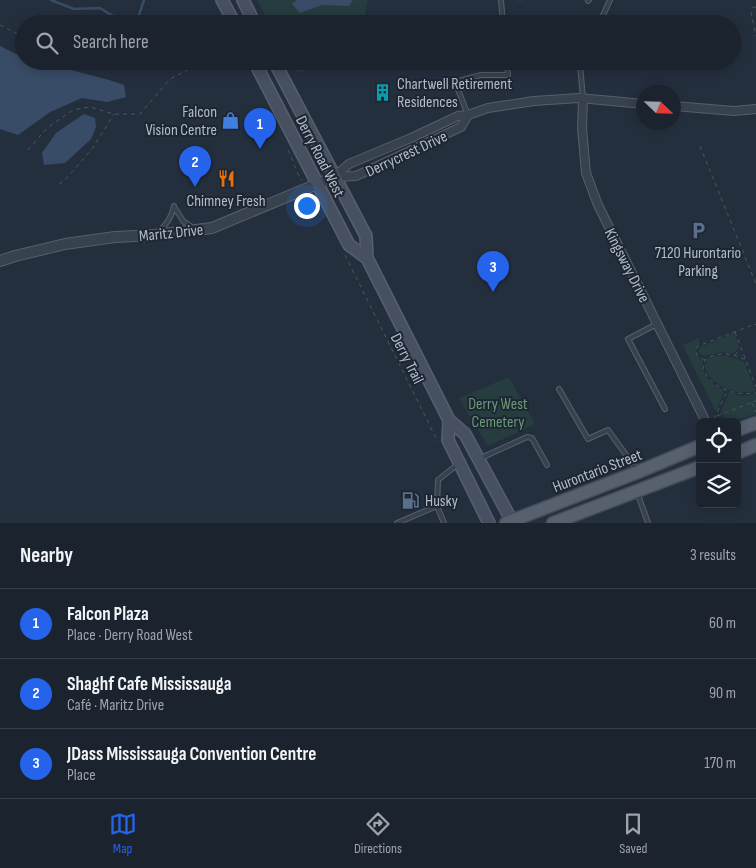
<!DOCTYPE html>
<meta charset="utf-8">
<style>
:root{--surface:#1b232e;--page:#282f3a;--text:#f1f3f6;--muted:#a0a4aa;--line:#39404a;--accent:#2563eb}
body{margin:0;font-family:"Sofia Sans Condensed",sans-serif;background:var(--page);color:var(--text)}
.controls{position:absolute;right:15px;bottom:15px;display:grid;overflow:hidden;border-radius:8px;box-shadow:0 2px 12px #0003}
.controls button{width:45px;height:45px;display:grid;place-items:center;padding:0;border:0;border-bottom:1px solid var(--line);background:var(--surface);color:var(--text);font:25px sans-serif}
.compass{position:absolute;left:636px;top:85px;width:45px;height:45px;border-radius:50%;background:var(--surface);box-shadow:0 2px 12px #0003;rotate:113deg}
.you{position:absolute;left:306px;top:205px;width:18px;height:18px;margin:-12px;border:4px solid #fff;border-radius:50%;background:#1a73e8;box-shadow:0 0 0 8px #1a73e833}
.badge{display:grid;place-items:center;width:32px;height:32px;border-radius:50%;background:var(--accent);color:#fff;font-size:16px;font-weight:700}
.pin{position:absolute;translate:-50% -41px;filter:drop-shadow(0 1px 2px #0008)}
.pin::after{content:'';position:absolute;top:26px;width:18px;height:15px;background:inherit;clip-path:polygon(0 0,100% 0,50% 100%)}
.list{margin:0;padding:0;list-style:none}
h2{display:flex;justify-content:space-between;align-items:center;height:65px;margin:0;padding:0 20px;font-size:21px}
h2 small{font-size:16px;font-weight:400;color:var(--muted)}
.list li{display:grid;grid-template-columns:32px 1fr auto;gap:15px;align-items:center;box-sizing:border-box;height:70px;padding:0 20px;border-top:1px solid var(--line)}
.list b{display:block;font-size:19px;white-space:nowrap}
.list p{margin:0;font-size:16px;white-space:nowrap;color:var(--muted)}
.list em{font-size:16px;font-style:normal;color:var(--muted)}
.icon{flex:none;width:28px;height:28px;fill:none;stroke:currentColor;stroke-width:2;stroke-linecap:round;stroke-linejoin:round}
.map{position:relative;flex:none;width:756px;height:523px;overflow:hidden}
.search{position:absolute;background:var(--surface);box-shadow:0 2px 12px #0003;left:15px;right:15px;top:15px;height:55px;display:flex;align-items:center;gap:12px;box-sizing:border-box;padding:0 18px;border-radius:28px;color:var(--muted);font-size:19px}
.sheet{height:275px;background:var(--surface)}
nav{display:flex;justify-content:space-around;align-items:center;box-sizing:border-box;height:70px;border-top:1px solid var(--line);background:var(--surface);font-size:14px;color:var(--muted)}
nav a{display:grid;justify-items:center;gap:2px}
nav .on{color:var(--accent)}
.map>svg:first-child{display:block}
</style>
<div class="map">
<svg width="756" height="523" viewBox="0 0 756 523">
<rect width="100%" height="100%" fill="#242f3e"/>
<g fill="#263c3f">
<path d="M257 0H368L363 24H270Z"/>
<path d="M290 61H333L324 66 297 73Z"/>
<path d="M734 333 739 348 733 353H725V352H723L704 356 698 353 700 347Z"/>
<path d="M698 338 700 344C693 348 695 357 703 360 699 376 713 384 724 391L716 412 683 346 685 344Z"/>
<path d="M713 356H728L744 362 756 391C737 396 712 387 705 367L707 359Z"/>
<path d="M509 377 535 424 488 446 459 398Z"/>
<path d="M729 392 743 396 756 394V413C743 419 732 423 720 414Z"/>
</g>
<g fill="#394c67">
<path d="M297 0H353L349 6 322 5 300 13 292 4Z"/>
<path d="M0 46 24 58V61H37L109 80 124 85 126 97 107 102 82 98 50 112 18 135 0 129Z"/>
<path d="M84 114 95 118 96 127 91 139 65 163 44 165 42 153 56 133Z"/>
</g>
<g fill="none" stroke-linecap="round" stroke-linejoin="round">
<g stroke="#394c67" stroke-width="2.5">
<path d="M51 0 74 9 100 8 118 19 130 23 139 15 144 0"/>
<path d="M139 15 148 24"/>
</g>
<defs>
<g id="service">
<path d="M501 0 503 24"/>
<path d="M588 1 589 0"/>
<path d="M599 24 610 0"/>
<path d="M581 61 580 64 583 99"/>
<path d="M526 67 580 64"/>
<path d="M468 115 455 82 481 75H508L507 61"/>
<path d="M175 208 183 221 193 228"/>
<path d="M159 231C167 224 172 217 174 206"/>
<path d="M657 324 628 339 665 409"/>
<path d="M559 389 588 439 608 430 637 470"/>
<path d="M481 458 527 437 532 438 547 465"/>
<path d="M637 492 648 523"/>
<path d="M437 506 444 523"/>
<path d="M397 523 437 506 438 480 458 464"/>
</g>
<g id="minor">
<path d="M583 99 582 128 586 173 598 205 706 422"/>
<path d="M674 106 734 111 756 109"/>
<path d="M334 177 349 164 411 138 458 116 468 115 488 108 534 101 579 98 644 104"/>
<path d="M334 177 356 176 461 127 468 115"/>
</g>
<path id="tertiary" d="M0 261 15 256 65 244 115 237 155 235 212 228 334 177"/>
<g id="secondary">
<path d="M222 0 235 24"/>
<path d="M243 0 255 24"/>
<path d="M254 61 349 245 367 258"/>
<path d="M274 61 366 236 367 258 449 420 465 434 513 523"/>
<path d="M449 420 448 440 489 523"/>
</g>
<g id="primary">
<path d="M737 430 756 423"/>
<path d="M737 453 756 445"/>
<path d="M506 523 638 472 700 446"/>
<path d="M553 523 700 467"/>
</g>
</defs>
<use href="#service" stroke="#565f6c" stroke-width="6"/>
<use href="#minor" stroke="#565f6c" stroke-width="10"/>
<use href="#tertiary" stroke="#565f6c" stroke-width="12"/>
<use href="#secondary" stroke="#565f6c" stroke-width="14"/>
<use href="#primary" stroke="#414a57" stroke-width="15"/>
<g stroke="#44595c" stroke-width="1" stroke-dasharray="4 4" stroke-linecap="butt">
<path d="M520 0V1"/>
<path d="M756 7 752 8 751 13 756 36"/>
<path d="M0 25 24 37"/>
<path d="M110 61 137 66H194"/>
<path d="M700 146 756 284"/>
<path d="M28 150 47 128 73 110 90 107 114 114H140L170 79 195 66 246 64"/>
<path d="M288 150C293 160 296 172 302 181"/>
<path d="M59 184 64 181 92 149 114 114"/>
<path d="M345 255 438 442"/>
<path d="M735 332 756 387"/>
<path d="M735 355 740 349"/>
<path d="M745 359C740 359 738 356 733 355 723 353 713 354 705 360L703 369C712 389 735 396 756 393"/>
<path d="M705 360 697 355 696 350 698 346 755 324 756 325"/>
<path d="M752 403 756 412"/>
<path d="M717 416 756 401"/>
<path d="M714 419 727 391"/>
</g>
<use href="#service" stroke="#38414e" stroke-width="4"/>
<use href="#minor" stroke="#38414e" stroke-width="8"/>
<use href="#tertiary" stroke="#38414e" stroke-width="10"/>
<use href="#secondary" stroke="#465061" stroke-width="11"/>
<use href="#primary" stroke="#56606e" stroke-width="12"/>
</g>
<defs>
<symbol id="building-bare" viewBox="-9 -9 18 18"><path d="M-4-6H4V6H1V3H-1V6H-4ZM-2.5-4.3h1.7v1.8h-1.7ZM.8-4.3h1.7v1.8H.8ZM-2.5-1h1.7V.8h-1.7ZM.8-1h1.7V.8H.8Z" fill="#0f9aa8" stroke="#1d2633" stroke-width="2.5" paint-order="stroke"/></symbol>
<symbol id="shop-bare" viewBox="-9 -9 18 18"><path d="M-5-2.5h2.3a2.7 3.5 0 0 1 5.4 0H5L5.5 6h-11ZM-1.5-2.5h3a1.5 2.3 0 0 0-3 0Z" fill="#3f7fe0" stroke="#1d2633" stroke-width="2.5" paint-order="stroke"/></symbol>
<symbol id="restaurant-bare" viewBox="-9 -9 18 18"><path d="M-5-6h1v4h1v-4h1v4h1v-4h1v5L-1.5 .5V6h-2V.5L-5-1ZM5-6V6H3V1.5H1.5Q1.5-4 5-6Z" fill="#e8710a" stroke="#1d2633" stroke-width="2.5" paint-order="stroke"/></symbol>
<symbol id="parking-bare" viewBox="-9 -9 18 18"><path d="M-3.5-5.5H1a3.5 3.5 0 0 1 0 7H-1V5.5H-3.5ZM-1-3.4V-.6H.8a1.4 1.4 0 0 0 0-2.8Z" fill="#5c6f8a" stroke="#1d2633" stroke-width="2.5" paint-order="stroke"/></symbol>
<symbol id="fuel-bare" viewBox="-9 -9 18 18"><path d="M-5.5-6h7V0h2V4h1.3V-2.5L3-4.5l.8-.8L6-3V5H2.5V1h-1V6h-7ZM-4.2-4.7v3.2H.2V-4.7Z" fill="#5c6f8a" stroke="#1d2633" stroke-width="2.5" paint-order="stroke"/></symbol>
</defs>
<g fill-rule="evenodd">
<use href="#building-bare" x="370" y="80" width="25" height="25"/>
<use href="#shop-bare" x="218" y="108" width="25" height="25"/>
<use href="#restaurant-bare" x="214" y="166" width="25" height="25"/>
<use href="#parking-bare" x="686" y="218" width="25" height="25"/>
<use href="#fuel-bare" x="398" y="488" width="25" height="25"/>
</g>
<g text-anchor="middle" stroke-width="4" stroke-linejoin="round" paint-order="stroke">
<g font-size="16" fill="#b4bcc9" stroke="#1d2633" text-anchor="start">
<text x="397" y="89">Chartwell Retirement<tspan x="397" dy="18">Residences</tspan></text>
<text x="217" y="117" text-anchor="end">Falcon<tspan x="217" dy="18">Vision Centre</tspan></text>
<text x="226" y="206" text-anchor="middle">Chimney Fresh</text>
<text x="698" y="258" text-anchor="middle">7120 Hurontario<tspan x="698" dy="18">Parking</tspan></text>
<text x="425" y="506">Husky</text>
</g>
<g font-size="16" fill="#b4bcc9" stroke="#1d2633">
<text transform="translate(406 153) rotate(-25)" y="6">Derrycrest Drive</text>
<text transform="translate(321 156) rotate(63)" y="6">Derry Road West</text>
<text transform="translate(171 232) rotate(-6)" y="6">Maritz Drive</text>
<text transform="translate(628 265) rotate(63)" y="6">Kingsway Drive</text>
<text transform="translate(408 358) rotate(63)" y="6">Derry Trail</text>
<text transform="translate(597 470) rotate(-21)" y="6">Hurontario Street</text>
</g>
<g font-size="16" fill="#6b9a76" stroke="#1d2633">
<text x="498" y="409">Derry West<tspan x="498" dy="18">Cemetery</tspan></text>
</g>
</g>
</svg>
<div class="controls">
<button><svg class="icon" aria-label="locate" viewBox="0 0 24 24"><circle cx="12" cy="12" r="6"/><path d="M12 2v4M12 18v4M2 12h4M18 12h4"/></svg></button>
<button><svg class="icon" aria-label="layers" viewBox="0 0 24 24"><path d="M12 4l9 5-9 5-9-5zM3 14l9 5 9-5"/></svg></button>
</div>
<svg class="compass" viewBox="-18 -18 36 36"><path d="M0-13l5 13h-10z" fill="#e53935"/><path d="M0 13l5-13h-10z" fill="#a0a4aa"/></svg>
<div class="you"></div>
<div class="pin badge" style="left:260px;top:149px">1</div>
<div class="pin badge" style="left:195px;top:187px">2</div>
<div class="pin badge" style="left:493px;top:292px">3</div>
<div class="search"><svg class="icon" aria-label="search" viewBox="0 0 24 24"><circle cx="10" cy="10" r="6"/><path d="M15 15l6 6"/></svg>Search here</div>
</div>
<section class="sheet">
<h2>Nearby<small>3 results</small></h2>
<ul class="list">
<li><span class="badge">1</span><div><b>Falcon Plaza</b><p>Place · Derry Road West</p></div><em>60 m</em></li>
<li><span class="badge">2</span><div><b>Shaghf Cafe Mississauga</b><p>Café · Maritz Drive</p></div><em>90 m</em></li>
<li><span class="badge">3</span><div><b>JDass Mississauga Convention Centre</b><p>Place</p></div><em>170 m</em></li>
</ul>
</section>
<nav>
<a class="on"><svg class="icon" aria-label="map" viewBox="0 0 24 24"><path d="M3 6l6-2 6 2 6-2v14l-6 2-6-2-6 2zM9 4v14M15 6v14"/></svg>Map</a>
<a><svg class="icon" aria-label="directions" viewBox="0 0 24 24"><path d="M12 3l9 9-9 9-9-9zM9 14v-3h6M13 9l2 2-2 2"/></svg>Directions</a>
<a><svg class="icon" aria-label="saved" viewBox="0 0 24 24"><path d="M7 4h10v16l-5-4-5 4z"/></svg>Saved</a>
</nav>
